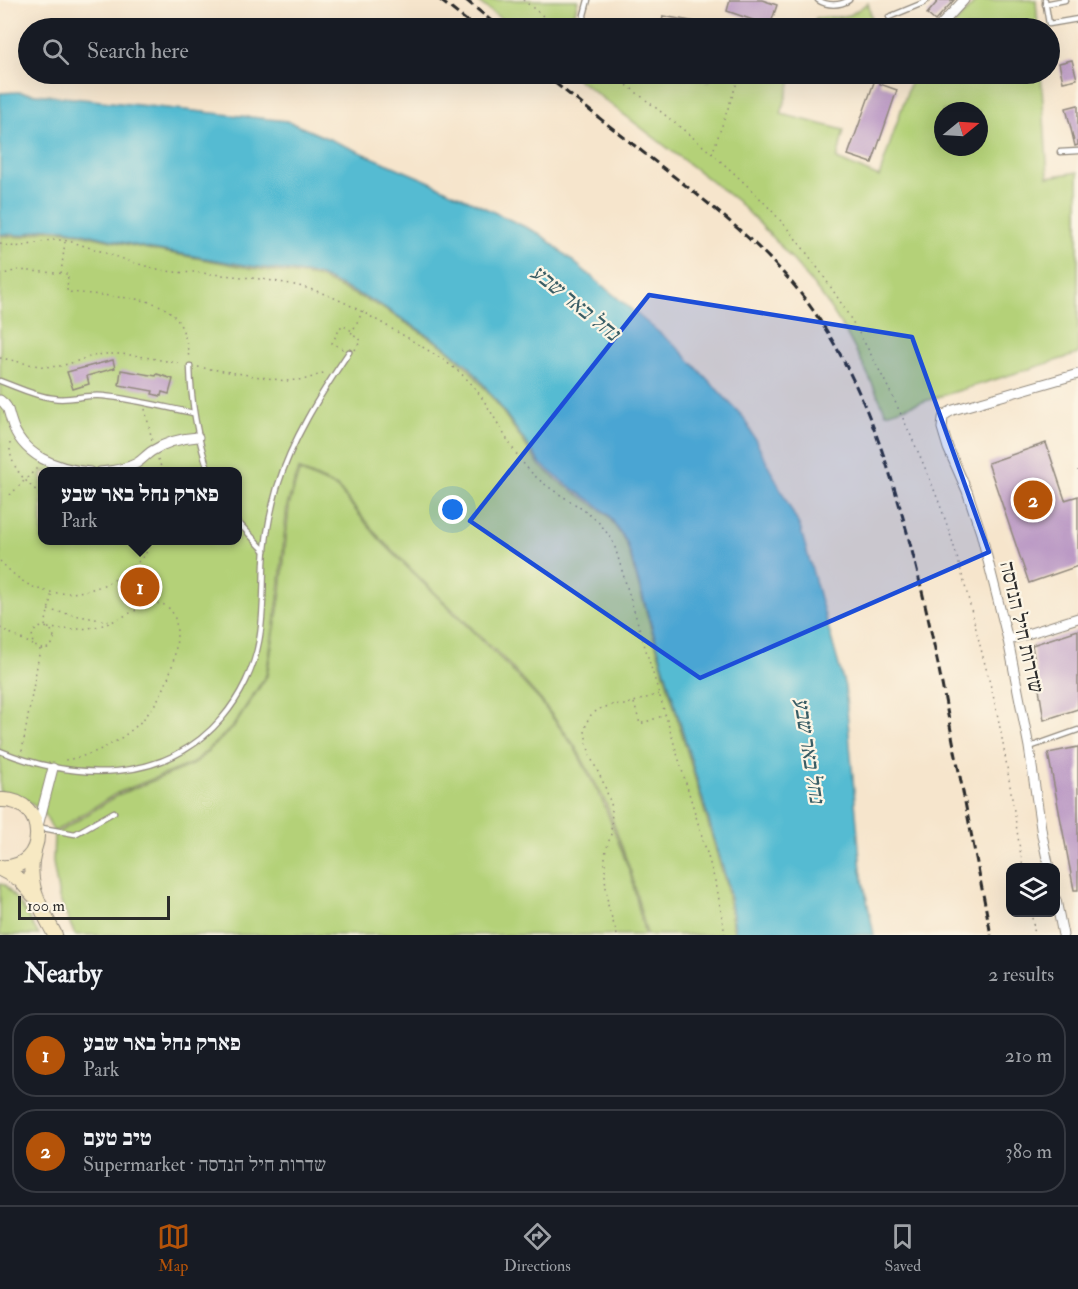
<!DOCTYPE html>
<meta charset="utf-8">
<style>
:root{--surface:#171b24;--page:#242831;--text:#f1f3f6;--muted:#9ea1a6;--line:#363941;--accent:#b45309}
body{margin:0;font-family:"IM FELL Double Pica","Frank Ruhl Libre",serif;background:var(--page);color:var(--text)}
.controls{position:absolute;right:18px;bottom:18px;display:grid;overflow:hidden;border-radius:12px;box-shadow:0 6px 24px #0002}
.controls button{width:54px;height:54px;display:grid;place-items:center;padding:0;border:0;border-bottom:2px solid var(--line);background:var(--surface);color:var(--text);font:30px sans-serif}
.compass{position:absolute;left:934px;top:102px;width:54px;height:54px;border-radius:50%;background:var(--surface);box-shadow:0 6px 24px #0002;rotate:72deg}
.scale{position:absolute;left:18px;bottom:15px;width:152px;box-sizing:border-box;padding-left:6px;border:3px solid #2b2b2b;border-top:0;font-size:16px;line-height:21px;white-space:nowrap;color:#2b2b2b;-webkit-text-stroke:4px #fcf5e5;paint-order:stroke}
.you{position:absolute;left:453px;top:510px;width:21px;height:21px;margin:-15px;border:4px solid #fff;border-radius:50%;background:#1a73e8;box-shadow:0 0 0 9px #1a73e833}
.badge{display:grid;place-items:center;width:39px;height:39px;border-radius:50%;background:var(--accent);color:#fff;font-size:20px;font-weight:700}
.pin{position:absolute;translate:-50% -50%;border:3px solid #fff;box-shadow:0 2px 6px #0006}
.popup{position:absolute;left:38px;top:467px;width:204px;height:78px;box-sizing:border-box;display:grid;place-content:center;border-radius:12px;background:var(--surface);filter:drop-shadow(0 2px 4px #0005);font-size:20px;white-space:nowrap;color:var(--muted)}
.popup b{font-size:22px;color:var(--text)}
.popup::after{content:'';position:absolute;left:50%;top:100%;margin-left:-12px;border:12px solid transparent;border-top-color:var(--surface)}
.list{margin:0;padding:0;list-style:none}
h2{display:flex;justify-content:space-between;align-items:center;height:78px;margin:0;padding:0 24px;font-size:26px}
h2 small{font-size:20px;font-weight:400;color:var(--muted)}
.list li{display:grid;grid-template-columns:39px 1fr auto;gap:18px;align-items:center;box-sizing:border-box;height:84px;margin:0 12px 12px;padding:0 12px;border:2px solid var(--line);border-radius:24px}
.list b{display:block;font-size:22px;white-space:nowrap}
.list p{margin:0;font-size:20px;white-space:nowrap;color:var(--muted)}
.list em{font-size:20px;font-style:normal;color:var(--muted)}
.icon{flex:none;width:33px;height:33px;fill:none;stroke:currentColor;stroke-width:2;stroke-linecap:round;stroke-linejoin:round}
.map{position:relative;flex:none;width:1078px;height:935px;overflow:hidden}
.search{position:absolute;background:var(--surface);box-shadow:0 6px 24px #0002;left:18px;right:18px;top:18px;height:66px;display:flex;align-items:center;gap:15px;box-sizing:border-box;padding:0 21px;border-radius:33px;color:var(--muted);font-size:22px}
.sheet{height:270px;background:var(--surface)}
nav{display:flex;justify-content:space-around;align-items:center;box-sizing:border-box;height:84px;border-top:2px solid var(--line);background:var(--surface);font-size:16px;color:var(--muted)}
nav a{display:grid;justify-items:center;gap:3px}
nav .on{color:var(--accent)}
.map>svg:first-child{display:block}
</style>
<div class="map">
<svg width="1078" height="935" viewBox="0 0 1078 935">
<rect width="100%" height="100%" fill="#fcf5e5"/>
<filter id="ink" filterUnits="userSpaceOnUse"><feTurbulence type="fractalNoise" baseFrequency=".0167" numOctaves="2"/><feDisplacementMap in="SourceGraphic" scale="12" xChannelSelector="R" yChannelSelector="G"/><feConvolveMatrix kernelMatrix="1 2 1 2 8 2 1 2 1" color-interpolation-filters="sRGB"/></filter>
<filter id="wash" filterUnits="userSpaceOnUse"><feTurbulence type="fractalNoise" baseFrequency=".008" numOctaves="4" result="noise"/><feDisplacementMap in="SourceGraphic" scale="24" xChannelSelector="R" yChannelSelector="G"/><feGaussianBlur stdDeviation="1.35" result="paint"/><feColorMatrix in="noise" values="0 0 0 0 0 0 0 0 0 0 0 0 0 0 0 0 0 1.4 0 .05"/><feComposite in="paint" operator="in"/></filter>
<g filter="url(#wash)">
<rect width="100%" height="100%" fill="#f6e5cc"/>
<g fill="#b4d178" stroke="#707e52" stroke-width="1.5" fill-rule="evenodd">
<path d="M476 0H578L572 25 574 28H513Z"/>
<path d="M977 0H1036L1038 28H951Z"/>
<path d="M868 3 874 28H820L813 27 816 18 838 17 850 15Z"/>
<path d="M571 74H664L709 81 711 74H793L781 114 844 130 837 159 879 177 913 74H1041L1048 177 1078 172V354L886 413C868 374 849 333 824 299 798 264 768 231 737 201ZM943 111H979V147H943Z"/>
<path d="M45 230 66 231 147 249 250 268 317 277 379 306 444 347 469 369 497 404 540 466 562 484 591 503 608 516 626 543 726 885 734 935H647L631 872 606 803 575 746 541 700 504 659 423 581 380 538 338 487 298 469 287 506 279 592 266 675 233 726 193 763 117 793 54 832 43 812 26 800 0 792V236L22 237ZM42 472H237V540H42Z"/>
<path d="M299 471 337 488 379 539 422 582 502 660 540 701 574 747 604 804 630 873 645 935H75L59 898 53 862 54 835 118 795 194 764 234 727 267 676 281 592 289 506Z"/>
<path d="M0 884 5 885 23 908 39 935H0Z"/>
</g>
<path fill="#54bbd2" stroke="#40737e" stroke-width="1.5" d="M18 92 287 121 428 181 540 234 679 349 744 418 800 527 845 687 861 870 874 935H736L728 885 627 542 609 515 592 501 563 482 541 464 498 403 470 367 445 346 379 304 318 275 250 266 147 248 66 229 45 228 22 235 0 234V93Z"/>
<g id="blocks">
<g fill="#ba98c4">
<path d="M730 0H762L777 5 770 26 727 11Z"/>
<path d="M939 0H954L935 21 927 14Z"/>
<path d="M663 16 707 24V28H661Z"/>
<path d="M1072 60 1077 79 1063 82 1059 63Z"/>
<path d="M877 74H880V84L897 90 872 163 848 155Z"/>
<path d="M1078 105V145L1075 146 1066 108Z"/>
<path d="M113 360 115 368 87 376 89 384 73 389 67 372Z"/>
<path d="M121 370 156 376 157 374 173 379 169 394 162 392 161 396 152 394 153 391 119 385Z"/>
<path d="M1046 443 1065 500 1078 496V566L1029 583 988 463Z"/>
<path d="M1078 630V709L1044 720 1032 645Z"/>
<path d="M1078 747V890H1074L1048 753Z"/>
</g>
</g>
</g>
<g filter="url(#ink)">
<use href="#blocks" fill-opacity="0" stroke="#90887c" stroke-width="1.5"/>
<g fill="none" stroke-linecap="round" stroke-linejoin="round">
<defs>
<g id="lane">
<path d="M818 0C827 6 840 6 849 0"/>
<path d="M1045 0 1049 24 1078 19"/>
<path d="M1045 4 1065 0"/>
<path d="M889 17 923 3 927 0"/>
<path d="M585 28 584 15 588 0"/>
<path d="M1060 152 1078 151"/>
<path d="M190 366C191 402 197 437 209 472"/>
<path d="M0 381C17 387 34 396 53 398 70 401 86 394 103 396 133 399 164 407 193 413"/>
<path d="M237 521 265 551"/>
<path d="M1030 747 1078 730"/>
<path d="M0 751C75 781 165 785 222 718 240 697 254 669 259 641 264 616 263 590 264 564 265 539 270 513 277 488 292 439 320 395 349 352"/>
<path d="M37 827 75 834 114 812"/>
</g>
<g id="street">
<path d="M938 28 964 0"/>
<path d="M0 400C9 406 8 411 11 420 21 456 57 469 90 472"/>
<path d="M100 472C112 471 126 469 137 463 143 459 147 454 152 451 166 442 182 438 198 437"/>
<path d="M1008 640 1078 618"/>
<path d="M38 826 53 768"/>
<path d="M1049 868 1042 835 1029 747 1008 640 981 533 967 491 948 448 942 428 943 418 946 414 953 410 1078 374"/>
<path d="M1056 900 1063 935"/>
</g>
<g id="secondary">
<path d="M0 800C49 797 50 871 0 867"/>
<path d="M34 851C25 884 40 906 55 935"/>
<path d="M0 869 19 879 33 895"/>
</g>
</defs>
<use href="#lane" stroke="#90887c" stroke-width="7"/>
<use href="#street" stroke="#90887c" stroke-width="11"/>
<use href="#secondary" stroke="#90887c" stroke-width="16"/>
<g stroke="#90887c" stroke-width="1.5" stroke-dasharray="1.5 4.5" stroke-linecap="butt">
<path d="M523 0 558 28"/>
<path d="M613 74C667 117 724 159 771 210 828 272 871 349 906 425 923 462 939 499 951 537 962 572 971 609 980 645 985 665 991 686 996 708 1007 760 1014 814 1023 868"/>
<path d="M712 154 740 74"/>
<path d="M0 244C8 246 15 247 23 246 35 244 47 239 59 240 70 240 80 245 91 248 120 257 163 276 193 272 235 277 279 278 319 292 351 303 379 322 408 338 430 352 457 366 474 387 494 412 508 447 529 470 547 490 571 499 591 516 601 523 608 534 614 544L707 853 717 888 725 935"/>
<path d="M61 273 65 242"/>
<path d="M0 275 18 270 68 274 67 292C84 293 101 295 118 297 164 301 184 310 189 359"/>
<path d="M343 349 332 343 342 325 352 331"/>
<path d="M355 350 361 340 351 334 363 311"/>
<path d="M0 358C19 361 40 369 59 366 76 363 91 354 108 354 132 353 159 360 182 364"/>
<path d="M198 367 286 381 307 379 326 372"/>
<path d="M145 409 152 440"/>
<path d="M10 443C8 465 25 482 42 495"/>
<path d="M158 459 163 472"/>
<path d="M1078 470V471"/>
<path d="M10 495 37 468"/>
<path d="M39 517 42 512"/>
<path d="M0 561C9 570 18 579 29 585 72 607 133 582 154 540"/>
<path d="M48 610 111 622"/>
<path d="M45 626 52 592"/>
<circle cx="43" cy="638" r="11"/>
<path d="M0 628 33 645"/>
<path d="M48 628C67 630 85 630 103 625 119 621 148 600 162 604 190 614 172 674 162 692 155 705 146 718 134 728 114 745 91 756 65 760"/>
<path d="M634 703 640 724 665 715"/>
<path d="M22 751 40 649"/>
<path d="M1031 912 1035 935"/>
<path d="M617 935 608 905 605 878V854L611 834 612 807 604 784 590 756 585 733 586 723 591 715 599 709 615 704 624 705 659 694"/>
</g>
<use href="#lane" stroke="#fff" stroke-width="4.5"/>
<use href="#street" stroke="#fff" stroke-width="9"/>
<use href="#secondary" stroke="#f7e9c3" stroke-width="14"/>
<g stroke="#2b2b2b" stroke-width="3" stroke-dasharray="9 4.5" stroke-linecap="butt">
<path d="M440 0 476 28"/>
<path d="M466 0 500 28"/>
<path d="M544 74C586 108 629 141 672 175 715 208 757 242 793 284 842 343 871 414 894 487 916 559 932 632 946 705 961 782 976 858 991 935"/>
</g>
</g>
</g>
<path fill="#1d4ed8" fill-opacity="0.2" stroke="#1d4ed8" stroke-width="4.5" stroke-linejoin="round" d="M649 295 912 337 989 552 700 678 470 521Z"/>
<g text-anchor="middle" stroke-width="4.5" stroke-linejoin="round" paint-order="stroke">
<g font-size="21" fill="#2b2b2b" stroke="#fcf5e5">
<text transform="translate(1022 627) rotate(77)" y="7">שדרות חיל הנדסה</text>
</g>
<g font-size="22" font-style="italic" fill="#395d65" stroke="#fcf5e5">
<text transform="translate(576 302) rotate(39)" y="8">נחל באר שבע</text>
<text transform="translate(810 750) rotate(81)" y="8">נחל באר שבע</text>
</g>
</g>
</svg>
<div class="controls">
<button><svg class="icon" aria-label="layers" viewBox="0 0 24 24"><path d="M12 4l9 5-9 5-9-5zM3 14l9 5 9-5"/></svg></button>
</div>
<svg class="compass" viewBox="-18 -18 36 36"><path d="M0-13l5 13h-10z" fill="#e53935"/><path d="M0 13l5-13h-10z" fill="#9ea1a6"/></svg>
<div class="scale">100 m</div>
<div class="you"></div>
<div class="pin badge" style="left:140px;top:587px">1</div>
<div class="popup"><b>פארק נחל באר שבע</b>Park</div>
<div class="pin badge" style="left:1033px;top:500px">2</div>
<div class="search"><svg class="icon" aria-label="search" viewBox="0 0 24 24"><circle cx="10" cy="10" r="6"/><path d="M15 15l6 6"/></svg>Search here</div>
</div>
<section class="sheet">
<h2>Nearby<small>2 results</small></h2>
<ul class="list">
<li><span class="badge">1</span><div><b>פארק נחל באר שבע</b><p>Park</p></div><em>210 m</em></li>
<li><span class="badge">2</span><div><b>טיב טעם</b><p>Supermarket · שדרות חיל הנדסה</p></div><em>380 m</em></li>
</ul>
</section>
<nav>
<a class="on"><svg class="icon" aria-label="map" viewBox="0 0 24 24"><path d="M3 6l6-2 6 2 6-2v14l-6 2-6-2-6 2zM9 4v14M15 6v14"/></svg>Map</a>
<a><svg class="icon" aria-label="directions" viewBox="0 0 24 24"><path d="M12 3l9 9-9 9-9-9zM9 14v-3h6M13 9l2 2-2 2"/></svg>Directions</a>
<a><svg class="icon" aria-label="saved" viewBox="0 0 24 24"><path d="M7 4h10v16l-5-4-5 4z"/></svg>Saved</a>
</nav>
